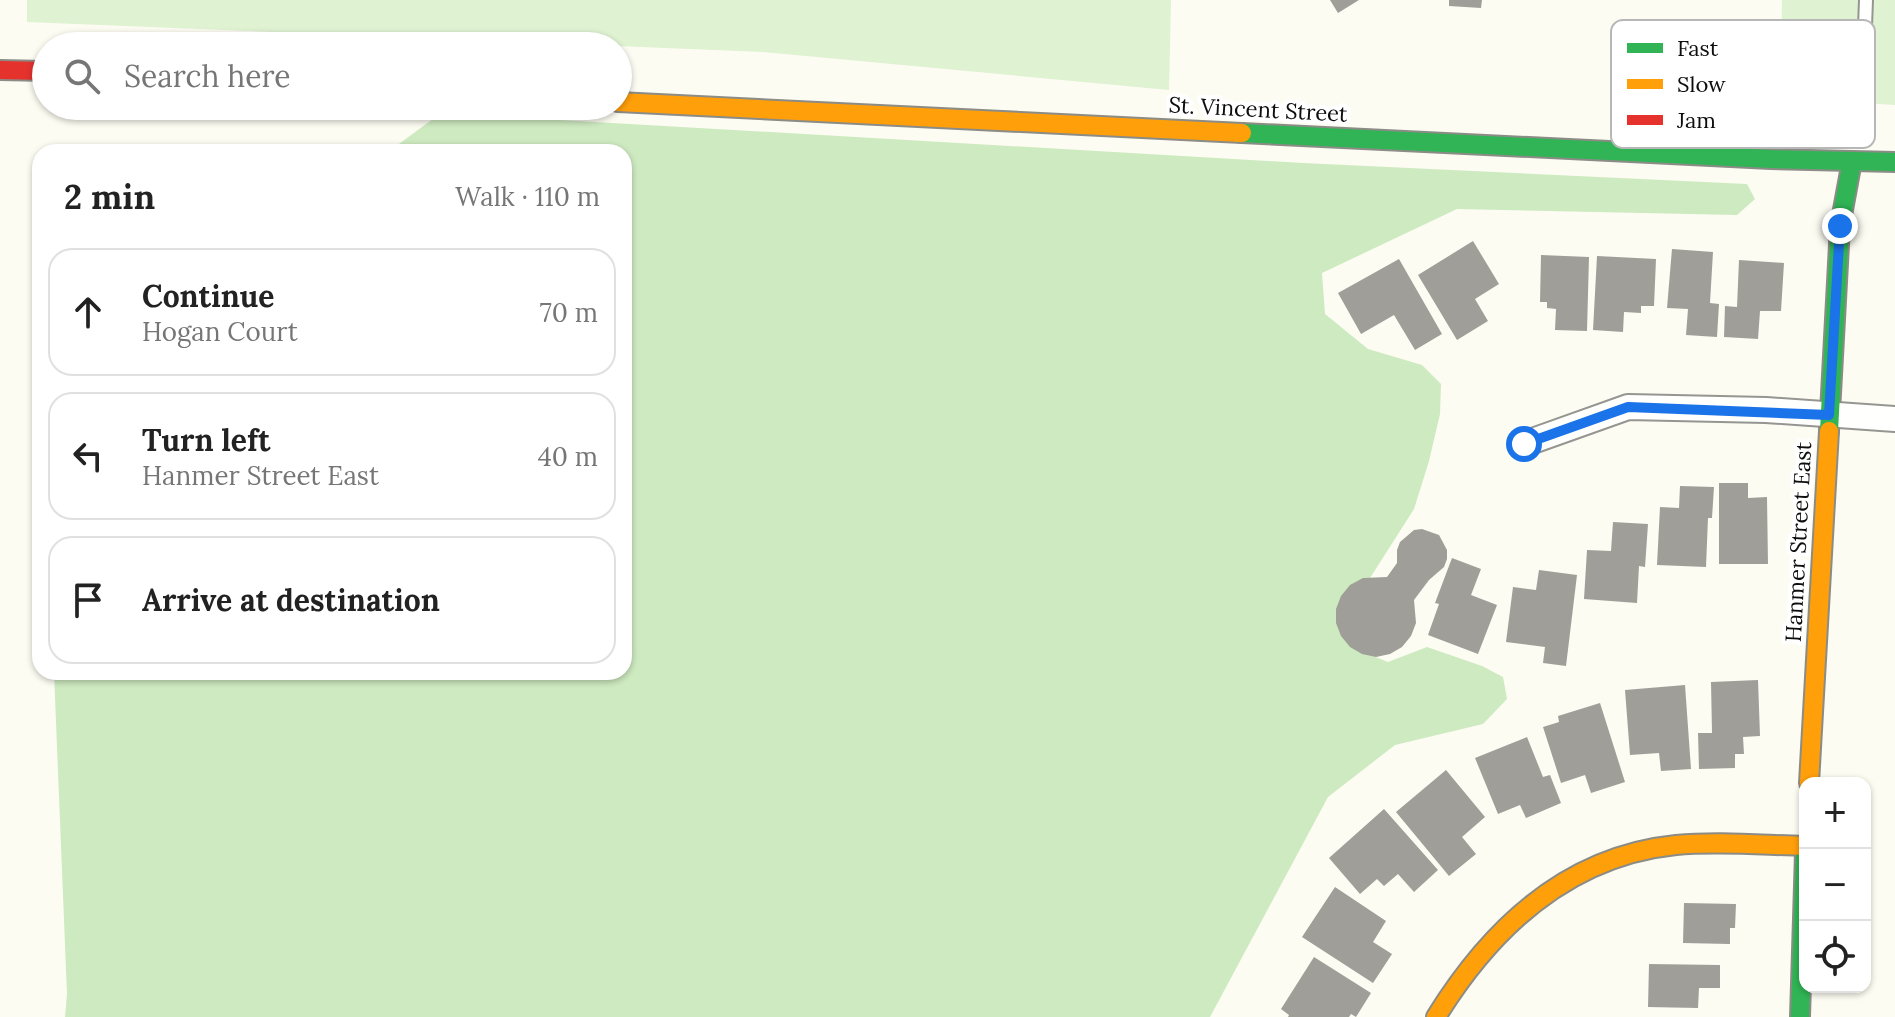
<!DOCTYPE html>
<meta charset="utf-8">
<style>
:root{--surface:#fff;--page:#f2f2f2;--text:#222;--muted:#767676;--line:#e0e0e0}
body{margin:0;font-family:Lora,serif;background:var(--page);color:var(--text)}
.controls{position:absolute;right:24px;bottom:24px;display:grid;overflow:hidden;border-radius:16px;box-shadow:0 2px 6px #0004}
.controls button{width:72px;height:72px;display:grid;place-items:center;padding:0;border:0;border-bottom:2px solid var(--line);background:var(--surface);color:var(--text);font:40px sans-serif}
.stop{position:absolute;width:24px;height:24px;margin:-18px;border:6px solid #1a73e8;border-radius:50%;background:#fff}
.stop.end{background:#1a73e8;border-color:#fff;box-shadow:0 2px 8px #0008}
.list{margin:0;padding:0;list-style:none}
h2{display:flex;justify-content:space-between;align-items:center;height:104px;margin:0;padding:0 32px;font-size:34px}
h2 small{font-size:26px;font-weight:400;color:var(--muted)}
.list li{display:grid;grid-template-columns:52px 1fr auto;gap:24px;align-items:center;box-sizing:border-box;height:128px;margin:0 16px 16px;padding:0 16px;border:2px solid var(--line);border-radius:24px}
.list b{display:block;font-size:30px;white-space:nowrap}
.list p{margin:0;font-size:26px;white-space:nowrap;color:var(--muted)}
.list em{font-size:26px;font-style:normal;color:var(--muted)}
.icon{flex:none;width:44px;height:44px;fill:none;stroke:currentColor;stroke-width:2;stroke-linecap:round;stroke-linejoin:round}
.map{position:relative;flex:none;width:1895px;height:1017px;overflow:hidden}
.search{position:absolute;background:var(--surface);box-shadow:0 2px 6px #0004;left:32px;top:32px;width:600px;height:88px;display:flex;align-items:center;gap:20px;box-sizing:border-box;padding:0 28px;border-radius:44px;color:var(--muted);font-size:30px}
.panel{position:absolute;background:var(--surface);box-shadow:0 2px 6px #0004;left:32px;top:144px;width:600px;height:536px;border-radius:24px}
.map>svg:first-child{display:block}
</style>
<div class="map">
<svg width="1895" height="1017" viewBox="0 0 1895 1017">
<rect width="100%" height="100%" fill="#fcfcf2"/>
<g fill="#dff2d2">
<path d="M27 0H1171L1169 90 763 52 27 22Z"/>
<path d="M1782 0H1895V105L1780 98Z"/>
</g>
<path fill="#ceeac0" d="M441 113 1303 163 1747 184 1755 199 1737 215 1457 209 1322 273 1325 314 1368 349 1422 365 1441 384 1440 414 1429 461 1414 509 1370 578 1363 652 1388 662 1427 647 1482 666 1503 677 1507 699 1483 724 1395 745 1328 797 1210 1017H65L67 994 54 672H624V152H388Z"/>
<g fill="#9f9e98">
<path d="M1330 0H1359L1338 13Z"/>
<path d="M1449 0H1482L1481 8 1449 6Z"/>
<path d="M1473 241 1499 284 1475 299 1488 321 1457 340 1418 275Z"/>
<path d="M1672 249 1713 252 1710 303 1719 304 1717 337 1686 335 1688 309 1667 308Z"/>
<path d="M1541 255 1589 257 1587 331 1555 330 1556 309 1547 308V302H1540Z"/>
<path d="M1597 256 1656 259 1654 306H1641V313L1624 312 1623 332 1593 330Z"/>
<path d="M1399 259 1442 334 1415 350 1394 315 1361 334 1338 293Z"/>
<path d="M1739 260 1784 263 1781 311H1760L1758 339 1724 337 1725 306 1737 307Z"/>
<path d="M1719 483H1748V498L1767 497 1768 564H1719Z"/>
<path d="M1680 486 1714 487 1712 518H1708L1706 567 1657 565 1660 507 1679 508Z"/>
<path d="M1613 522 1648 524 1645 567 1639 566 1637 603 1584 599 1587 550 1611 551Z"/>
<path d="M1422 529 1439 535 1447 550V559L1444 567 1429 580 1414 600 1416 623 1411 636 1402 647 1390 654 1376 657 1362 654 1350 647 1341 636 1336 623V609L1341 596 1350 585 1363 578 1387 577 1397 563V550L1400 542 1414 530Z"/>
<path d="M1452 558 1481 569 1471 595 1497 605 1478 654 1428 635 1439 604 1435 603Z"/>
<path d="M1539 570 1577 575 1566 666 1543 663 1545 647 1506 642 1513 587 1536 590Z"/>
<path d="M1758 680 1760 736 1743 737 1744 754H1735V768L1699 769 1698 733H1712L1711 682Z"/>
<path d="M1685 685 1691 769 1661 771 1659 753 1630 755 1625 690Z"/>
<path d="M1600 703 1625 782 1591 793 1585 775 1561 783 1543 727 1559 722 1558 716Z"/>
<path d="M1527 737 1543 777 1550 775 1561 803 1526 818 1520 805 1498 814 1475 758Z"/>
<path d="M1446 770 1485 817 1462 837 1476 854 1449 876 1396 812Z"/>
<path d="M1384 809 1438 870 1414 892 1398 874 1384 886 1377 879 1360 894 1329 858Z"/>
<path d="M1335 887 1386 921 1373 942 1392 954 1373 983 1302 937Z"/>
<path d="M1684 903 1736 904 1735 928H1730V944L1683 943Z"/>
<path d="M1314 957 1371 993 1356 1017 1351 1014 1349 1017H1288L1289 1015 1281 1009Z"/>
<path d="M1649 964 1720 965V988H1699L1698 1008 1648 1007Z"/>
</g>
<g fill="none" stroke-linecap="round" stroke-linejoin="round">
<defs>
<path id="lane" d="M1862 106 1866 0"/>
<path id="street" d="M1524 444 1628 407 1766 410 1895 419"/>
<g id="fast">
<path d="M1242 133 1771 159 1895 162"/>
<path d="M1829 431 1840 226 1852 161"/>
<path d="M1800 1017 1805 853"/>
</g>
<g id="slow">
<path d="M618 102 1242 133"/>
<path d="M1809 783 1829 431"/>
<path d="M1436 1017C1491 928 1567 856 1676 845 1718 841 1762 845 1805 846"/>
</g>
<path id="jam" d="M0 70 46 71"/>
</defs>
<use href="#lane" stroke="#959591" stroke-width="16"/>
<use href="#street" stroke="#959591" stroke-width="28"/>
<use href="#fast" stroke="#8c8c87" stroke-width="22"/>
<use href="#slow" stroke="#8c8c87" stroke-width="22"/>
<use href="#jam" stroke="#8c8c87" stroke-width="22"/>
<use href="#lane" stroke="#fffffd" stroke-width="12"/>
<use href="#street" stroke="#fffffd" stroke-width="24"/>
<use href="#fast" stroke="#30b455" stroke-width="18"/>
<use href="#slow" stroke="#ff9f0a" stroke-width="18"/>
<use href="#jam" stroke="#e5322d" stroke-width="18"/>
</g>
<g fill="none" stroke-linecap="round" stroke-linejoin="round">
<path stroke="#1a73e8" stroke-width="10" d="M1524 444 1628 407 1829 415 1840 226"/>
</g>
<g text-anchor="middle" stroke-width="8" stroke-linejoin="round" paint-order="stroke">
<g font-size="22" fill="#0e0e0e" stroke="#fff">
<text transform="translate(1258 109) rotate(3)" y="8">St. Vincent Street</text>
<text transform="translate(1798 542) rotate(-87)" y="8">Hanmer Street East</text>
</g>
</g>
<rect x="1611" y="20" width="264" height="128" rx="12" fill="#fff" stroke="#b7b7b7" stroke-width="2"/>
<rect x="1627" y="43" width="36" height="10" fill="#30b455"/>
<rect x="1627" y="79" width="36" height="10" fill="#ff9f0a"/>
<rect x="1627" y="115" width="36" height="10" fill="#e5322d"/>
<g font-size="22" fill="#0e0e0e">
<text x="1677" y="56">Fast</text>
<text x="1677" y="92">Slow</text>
<text x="1677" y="128">Jam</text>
</g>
</svg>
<div class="controls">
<button>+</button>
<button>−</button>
<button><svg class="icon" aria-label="locate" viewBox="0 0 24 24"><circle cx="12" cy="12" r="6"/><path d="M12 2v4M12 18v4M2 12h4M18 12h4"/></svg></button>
</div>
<div class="stop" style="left:1524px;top:444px"></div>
<div class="stop end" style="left:1840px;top:226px"></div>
<div class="search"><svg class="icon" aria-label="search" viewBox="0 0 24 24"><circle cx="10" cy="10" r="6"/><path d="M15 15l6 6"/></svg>Search here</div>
<section class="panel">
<h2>2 min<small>Walk · 110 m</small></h2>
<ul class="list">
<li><svg class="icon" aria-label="ahead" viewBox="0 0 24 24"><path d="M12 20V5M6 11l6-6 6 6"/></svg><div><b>Continue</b><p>Hogan Court</p></div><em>70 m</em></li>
<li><svg class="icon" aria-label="left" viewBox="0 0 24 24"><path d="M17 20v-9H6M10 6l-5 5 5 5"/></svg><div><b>Turn left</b><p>Hanmer Street East</p></div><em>40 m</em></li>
<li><svg class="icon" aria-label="arrive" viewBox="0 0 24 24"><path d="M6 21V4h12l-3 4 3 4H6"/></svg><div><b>Arrive at destination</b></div></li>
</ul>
</section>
</div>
